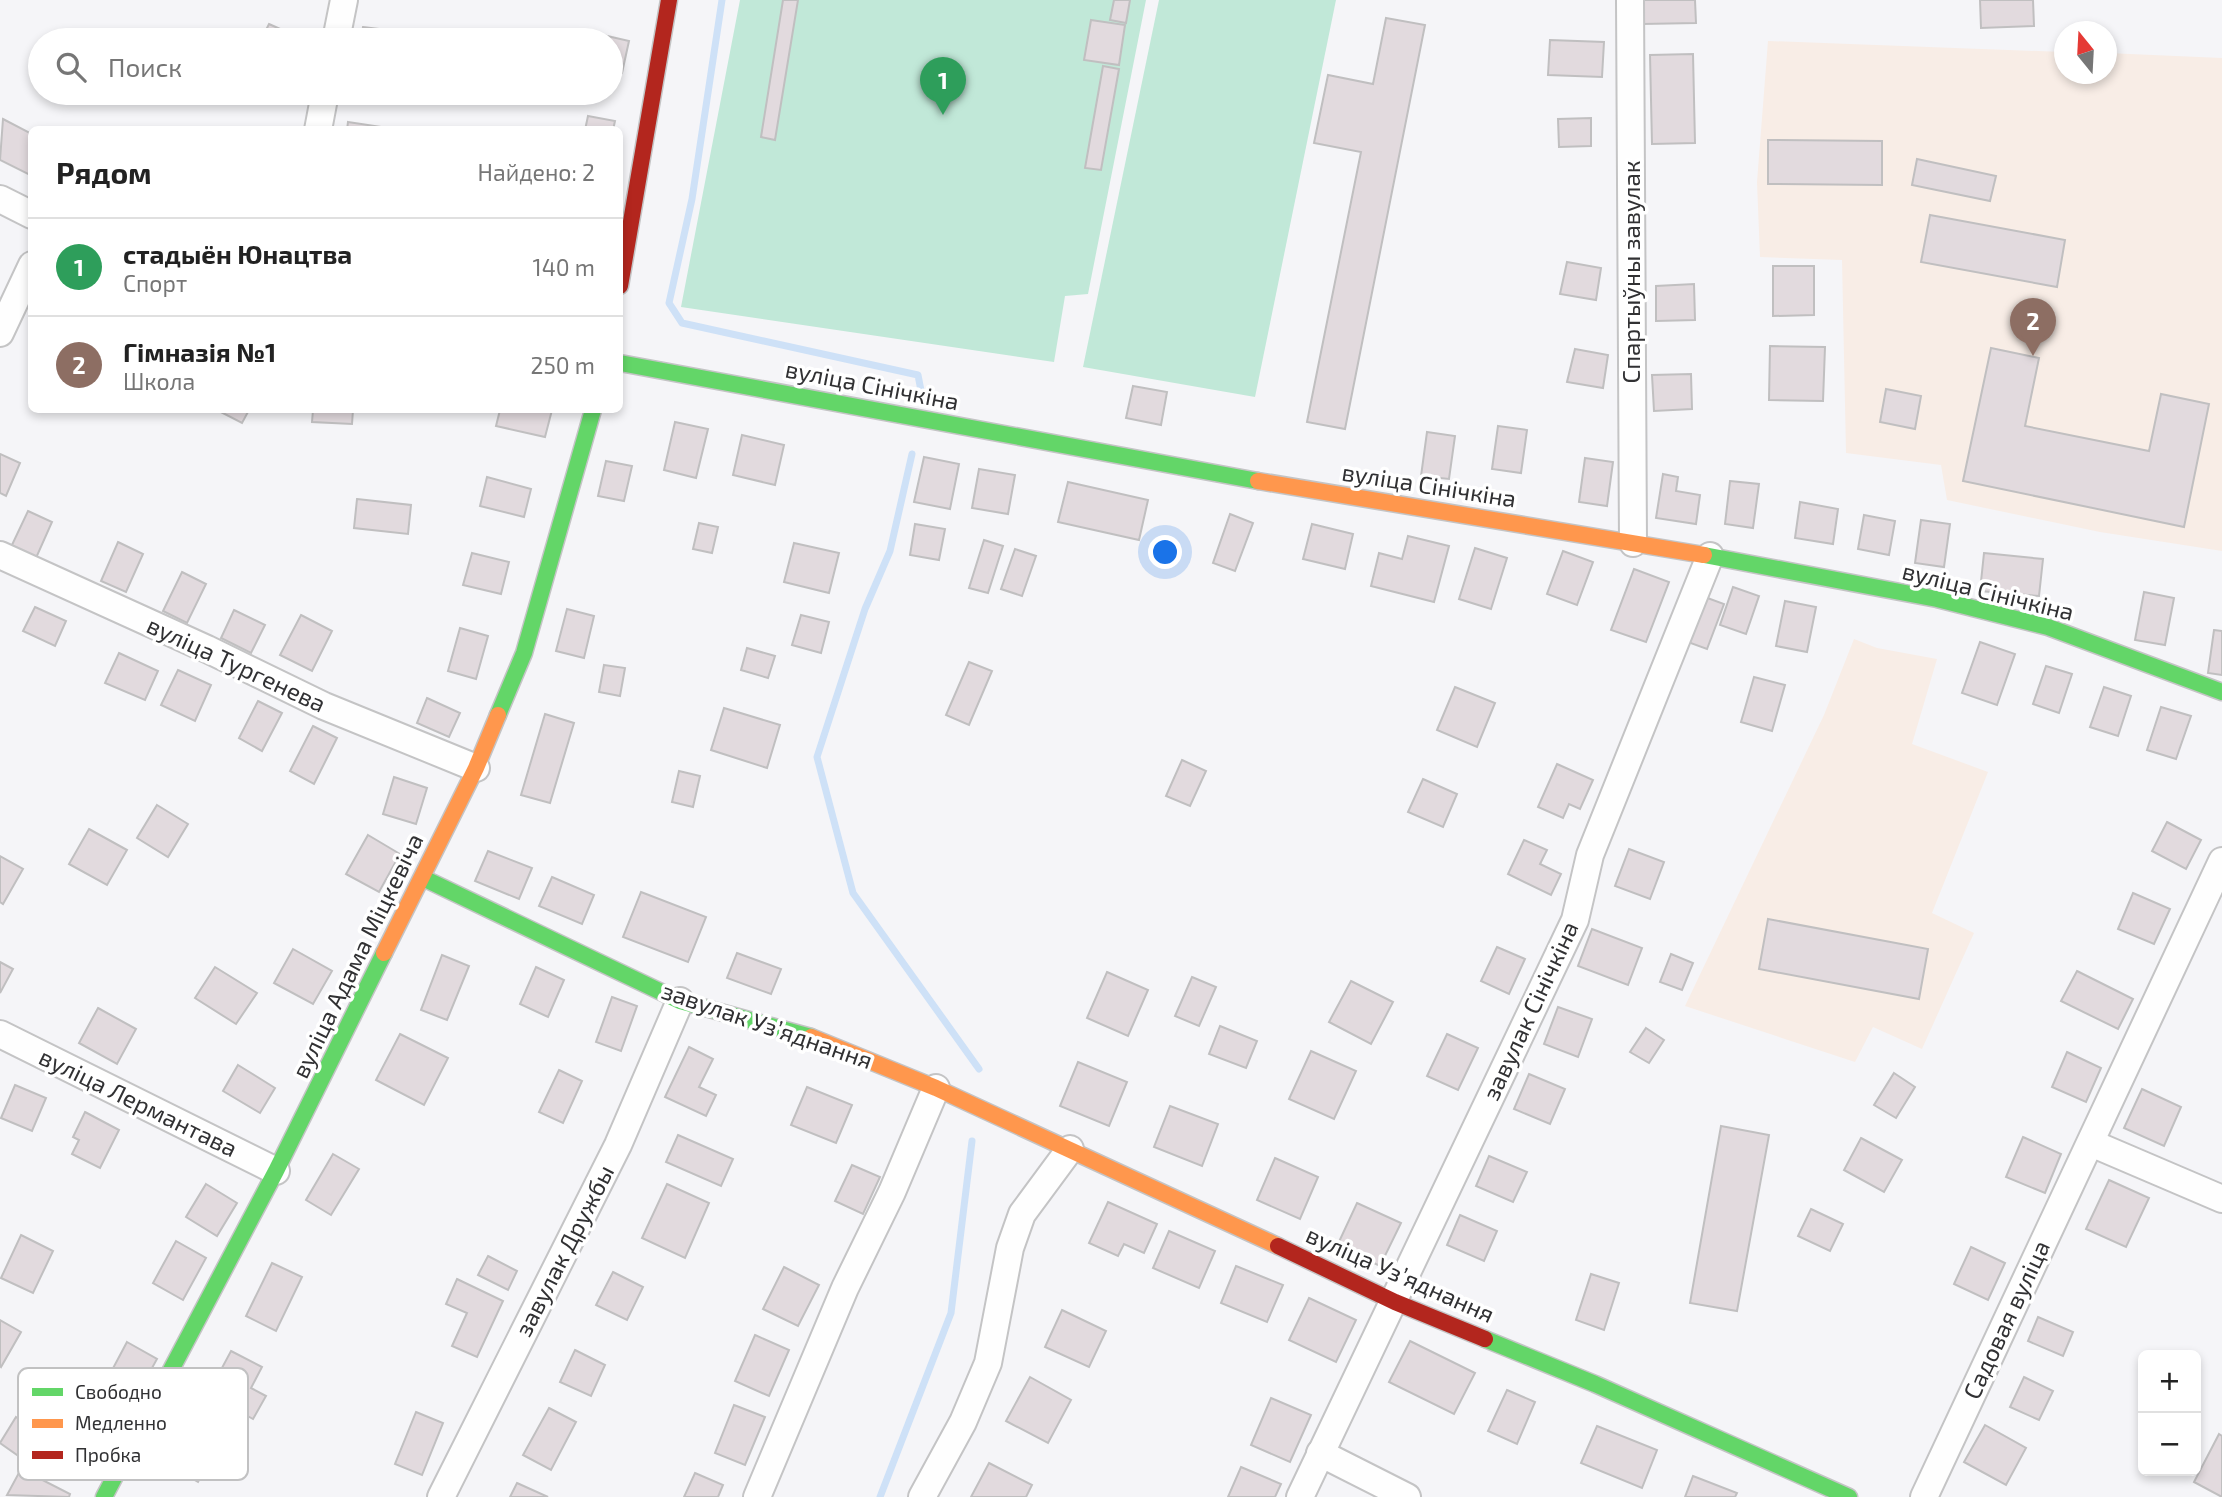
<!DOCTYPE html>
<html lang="ru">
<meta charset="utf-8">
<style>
:root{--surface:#fff;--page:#f6f6f6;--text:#222;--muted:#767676;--line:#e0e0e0;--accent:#0f766e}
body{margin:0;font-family:"Exo 2",sans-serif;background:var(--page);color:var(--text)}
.controls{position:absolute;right:21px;bottom:21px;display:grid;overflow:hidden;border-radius:10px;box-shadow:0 4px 10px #0003}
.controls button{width:63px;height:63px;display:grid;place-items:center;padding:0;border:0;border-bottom:2px solid var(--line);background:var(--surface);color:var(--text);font:35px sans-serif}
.compass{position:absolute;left:2054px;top:21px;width:63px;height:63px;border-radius:50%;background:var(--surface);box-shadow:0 4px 10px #0003;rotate:342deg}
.you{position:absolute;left:1166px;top:553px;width:24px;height:24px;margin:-18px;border:5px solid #fff;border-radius:50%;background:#1a73e8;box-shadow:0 0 0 10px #1a73e833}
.badge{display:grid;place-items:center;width:46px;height:46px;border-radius:50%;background:var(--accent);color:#fff;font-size:23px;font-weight:700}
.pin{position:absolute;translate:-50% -58px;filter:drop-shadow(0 2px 4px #0008)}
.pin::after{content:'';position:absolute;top:37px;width:24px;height:21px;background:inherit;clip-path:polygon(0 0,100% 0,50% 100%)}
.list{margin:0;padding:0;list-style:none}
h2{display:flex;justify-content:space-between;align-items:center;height:91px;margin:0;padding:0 28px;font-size:30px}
h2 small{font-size:23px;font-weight:400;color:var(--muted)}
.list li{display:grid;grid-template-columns:46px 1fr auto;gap:21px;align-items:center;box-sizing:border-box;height:98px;padding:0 28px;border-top:2px solid var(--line)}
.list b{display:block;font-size:26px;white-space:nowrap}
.list p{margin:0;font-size:23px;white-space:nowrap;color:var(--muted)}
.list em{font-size:23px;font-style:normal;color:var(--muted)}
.icon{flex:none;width:38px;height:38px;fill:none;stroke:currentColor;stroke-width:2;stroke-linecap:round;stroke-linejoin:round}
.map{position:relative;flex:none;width:2222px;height:1497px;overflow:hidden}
.search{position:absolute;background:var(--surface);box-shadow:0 4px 10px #0003;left:28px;top:28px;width:595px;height:77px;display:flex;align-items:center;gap:18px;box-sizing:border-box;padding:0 24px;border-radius:38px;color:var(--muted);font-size:26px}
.panel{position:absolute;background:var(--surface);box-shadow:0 4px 10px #0003;left:28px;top:126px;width:595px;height:287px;border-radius:10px}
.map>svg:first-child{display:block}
</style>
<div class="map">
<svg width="2222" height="1497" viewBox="0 0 2222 1497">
<rect width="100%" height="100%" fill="#f5f5f8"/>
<g fill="#f8ede6">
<path d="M1768 41 2064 52V74H2106L2107 53 2222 58V551L2100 532 1947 500 1941 465 1846 453 1842 260 1760 257 1757 182Z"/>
<path d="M1854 639 1877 648 1937 659 1912 744 1988 772 1932 913 1974 933 1922 1049 1873 1027 1855 1062 1685 1006 1824 715Z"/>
</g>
<g fill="#c1e8d8">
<path d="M740 0H1146L1088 294 1065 296 1054 362 681 307Z"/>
<path d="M1159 0H1336L1255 397 1083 367Z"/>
</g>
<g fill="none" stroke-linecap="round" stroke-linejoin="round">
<g stroke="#cee1f7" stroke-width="7">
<path d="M722 0 692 199 669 303 682 323 918 375 923 401"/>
<path d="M912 454 890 551 865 609 817 757 853 893 979 1069"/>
<path d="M880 1497 951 1313 972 1141"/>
</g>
</g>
<g fill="#e2dade" stroke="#c0bfc0" stroke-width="2">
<path d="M783 0H798L775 140 761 137Z"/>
<path d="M1114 0H1130L1126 23 1110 20Z"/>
<path d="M1642 0H1695L1696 23 1642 24Z"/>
<path d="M1980 0H2033L2034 26 1981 28Z"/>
<path d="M1386 18 1425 25 1345 429 1307 422 1361 152 1314 143 1328 75 1373 84Z"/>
<path d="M1091 20 1125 25 1119 65 1084 60Z"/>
<path d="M269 24 298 37 296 40H261Z"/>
<path d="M363 27 396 31 395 40H361Z"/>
<path d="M603 35 629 41 622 73 611 70V40H602Z"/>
<path d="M1550 40 1604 42 1602 77 1548 75Z"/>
<path d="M1693 54 1695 143 1652 144 1650 55Z"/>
<path d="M1103 66 1119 69 1101 170 1085 168Z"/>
<path d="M588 116 615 121 613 130H585Z"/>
<path d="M1591 118V146L1559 147 1558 119Z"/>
<path d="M3 119 32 134V176L0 160Z"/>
<path d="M348 122 395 129V130H347Z"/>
<path d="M1768 140 1882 141V185L1768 184Z"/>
<path d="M1917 159 1996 176 1990 201 1912 185Z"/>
<path d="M1930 215 2065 240 2057 287 1921 262Z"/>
<path d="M1567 262 1601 268 1596 300 1560 294Z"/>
<path d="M1773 266H1814V315L1773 316Z"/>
<path d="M1694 284 1695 320 1656 321V286Z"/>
<path d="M1770 346 1825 347 1823 401 1769 400Z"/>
<path d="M1991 348 2039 358 2025 426 2149 451 2161 394 2209 404 2184 527 1963 481Z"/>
<path d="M1575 349 1608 355 1603 388 1567 382Z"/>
<path d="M1691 374 1692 409 1654 411 1652 375Z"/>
<path d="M1133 386 1167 392 1161 425 1126 418Z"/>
<path d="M1886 389 1921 396 1915 429 1880 422Z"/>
<path d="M217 410H249L242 423Z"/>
<path d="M313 410H353L352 424 312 422Z"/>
<path d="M500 410H552L545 437 496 426Z"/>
<path d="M675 422 708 429 696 478 664 470Z"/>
<path d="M1498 426 1527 430 1521 473 1492 469Z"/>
<path d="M1427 432 1455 436 1449 479 1421 476Z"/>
<path d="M742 435 784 445 775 485 733 475Z"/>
<path d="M0 454 20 463 6 496 0 493Z"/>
<path d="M924 457 959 464 950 509 914 502Z"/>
<path d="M1585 458 1613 462 1607 506 1579 502Z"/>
<path d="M606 461 632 466 624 501 598 496Z"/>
<path d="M979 469 1015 475 1008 514 972 508Z"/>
<path d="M1663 474 1678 477 1676 491 1700 495 1696 524 1656 518Z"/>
<path d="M487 477 531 489 524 517 480 506Z"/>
<path d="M1730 481 1759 484 1753 528 1725 524Z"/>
<path d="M1068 482 1148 500 1139 540 1058 522Z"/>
<path d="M357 499 411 505 408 534 354 528Z"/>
<path d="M1800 502 1838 509 1833 544 1795 538Z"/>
<path d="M28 511 52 522 36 558 11 547Z"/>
<path d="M1230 514 1253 523 1235 571 1213 563Z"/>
<path d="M1864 515 1895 521 1889 555 1858 549Z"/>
<path d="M1921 520 1950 524 1944 567 1915 563Z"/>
<path d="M699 523 718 527 712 553 693 549Z"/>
<path d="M915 524 945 529 939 560 910 555Z"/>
<path d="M1312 524 1353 534 1345 569 1303 559Z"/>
<path d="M1408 536 1449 546 1434 602 1371 586 1379 553 1402 559Z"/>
<path d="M984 540 1003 546 988 593 969 588Z"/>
<path d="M118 542 143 554 126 592 101 581Z"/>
<path d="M794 543 839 553 829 593 784 582Z"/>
<path d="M1475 548 1507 558 1491 609 1459 599Z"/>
<path d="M1015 549 1036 556 1022 596 1001 589Z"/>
<path d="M1563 551 1593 562 1577 605 1547 594Z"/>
<path d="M472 553 509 562 501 594 463 585Z"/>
<path d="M1984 553 2043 559 2039 596 1980 591Z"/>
<path d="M1634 569 1669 582 1646 642 1611 630Z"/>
<path d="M182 572 206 584 187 623 163 611Z"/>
<path d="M1733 587 1759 596 1746 634 1720 625Z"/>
<path d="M2144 592 2174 598 2165 645 2135 640Z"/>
<path d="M1702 596 1724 604 1707 649 1685 641Z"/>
<path d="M1785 601 1816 607 1807 652 1776 646Z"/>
<path d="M35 607 66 621 55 646 23 631Z"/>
<path d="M567 609 594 616 584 658 556 651Z"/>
<path d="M234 610 265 625 251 653 221 638Z"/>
<path d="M301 615 332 631 312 671 280 655Z"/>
<path d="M801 615 829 622 821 653 792 645Z"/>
<path d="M460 628 488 636 476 679 448 671Z"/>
<path d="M2214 630 2222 631V675L2208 673Z"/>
<path d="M1980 642 2015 654 1997 705 1962 693Z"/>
<path d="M747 648 775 656 768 678 741 670Z"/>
<path d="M119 653 158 671 145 700 105 683Z"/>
<path d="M969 662 992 671 969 725 946 715Z"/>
<path d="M604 665 625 668 620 696 599 692Z"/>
<path d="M2046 666 2072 674 2059 713 2033 704Z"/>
<path d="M178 670 211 685 195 721 161 705Z"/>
<path d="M1754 677 1785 685 1772 731 1741 722Z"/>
<path d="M1455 687 1495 703 1477 747 1437 730Z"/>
<path d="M2104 687 2131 696 2118 736 2090 727Z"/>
<path d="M427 698 460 713 449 737 417 723Z"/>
<path d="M258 701 282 713 262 751 239 738Z"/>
<path d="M2161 707 2191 716 2176 759 2147 750Z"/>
<path d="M724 708 780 725 767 768 711 750Z"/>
<path d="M545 714 574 723 550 803 521 795Z"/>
<path d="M313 726 337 738 314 784 290 771Z"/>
<path d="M1182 760 1206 771 1190 806 1166 796Z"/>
<path d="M1557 764 1593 780 1580 809 1569 804 1563 818 1538 807Z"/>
<path d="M679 771 700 776 693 807 672 802Z"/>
<path d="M394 777 427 788 416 824 383 814Z"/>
<path d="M1423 779 1457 794 1443 827 1408 812Z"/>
<path d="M157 805 188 824 168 857 137 838Z"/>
<path d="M2167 822 2201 840 2186 869 2152 851Z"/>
<path d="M89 829 127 850 107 885 69 864Z"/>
<path d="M368 835 400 854 379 892 346 874Z"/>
<path d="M1524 840 1547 850 1540 864 1561 874 1551 895 1508 874Z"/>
<path d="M1629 849 1664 862 1650 899 1615 886Z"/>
<path d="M488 851 532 868 519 899 475 881Z"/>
<path d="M0 856 23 869 3 904 0 902Z"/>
<path d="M552 877 594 895 582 924 539 906Z"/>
<path d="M641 892 706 917 688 962 623 937Z"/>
<path d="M2133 893 2170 909 2154 944 2118 929Z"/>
<path d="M1768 919 1928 949 1919 999 1759 969Z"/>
<path d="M1592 929 1642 948 1628 985 1578 966Z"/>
<path d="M1497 947 1525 959 1509 994 1481 981Z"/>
<path d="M293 949 332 971 313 1004 274 983Z"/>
<path d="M737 953 781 969 771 994 727 978Z"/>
<path d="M1671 954 1693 963 1682 990 1660 982Z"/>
<path d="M442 955 469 966 447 1020 421 1010Z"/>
<path d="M0 962 13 969 0 993Z"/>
<path d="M215 967 257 993 236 1024 195 998Z"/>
<path d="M536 967 564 980 548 1017 520 1004Z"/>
<path d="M2077 971 2133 999 2118 1029 2061 1001Z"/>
<path d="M1107 972 1148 990 1128 1036 1087 1018Z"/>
<path d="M1192 977 1216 987 1199 1026 1175 1016Z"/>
<path d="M1351 981 1393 1002 1371 1044 1329 1022Z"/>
<path d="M612 997 637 1006 621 1051 596 1042Z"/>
<path d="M1558 1007 1592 1019 1578 1057 1544 1044Z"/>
<path d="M98 1008 136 1029 117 1064 79 1043Z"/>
<path d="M1220 1026 1257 1041 1246 1068 1209 1054Z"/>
<path d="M1646 1028 1664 1040 1649 1063 1630 1052Z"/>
<path d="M400 1034 448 1058 424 1105 376 1080Z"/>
<path d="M1447 1034 1478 1048 1458 1090 1427 1076Z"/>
<path d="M689 1047 713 1059 699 1087 716 1095 706 1116 665 1097Z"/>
<path d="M1311 1051 1356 1071 1334 1119 1289 1099Z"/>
<path d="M2067 1052 2101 1068 2086 1102 2052 1087Z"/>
<path d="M1078 1062 1127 1082 1109 1126 1060 1106Z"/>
<path d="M238 1065 275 1088 260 1113 223 1091Z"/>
<path d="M559 1070 582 1081 563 1123 539 1112Z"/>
<path d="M1894 1073 1915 1087 1896 1118 1874 1105Z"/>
<path d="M1529 1074 1565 1089 1550 1124 1514 1109Z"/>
<path d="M15 1085 46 1098 32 1131 1 1118Z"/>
<path d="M807 1087 852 1105 836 1143 791 1125Z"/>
<path d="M2142 1089 2181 1107 2164 1146 2124 1128Z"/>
<path d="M1170 1106 1218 1124 1202 1166 1154 1147Z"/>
<path d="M85 1112 119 1130 100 1168 72 1154 79 1140 73 1137Z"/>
<path d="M1721 1126 1769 1135 1737 1311 1690 1303Z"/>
<path d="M678 1135 733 1159 721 1186 666 1162Z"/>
<path d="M2023 1137 2061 1154 2045 1193 2006 1177Z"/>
<path d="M1861 1138 1902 1160 1884 1192 1844 1170Z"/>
<path d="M333 1154 359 1169 331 1215 306 1200Z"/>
<path d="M1489 1156 1527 1172 1513 1202 1476 1186Z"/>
<path d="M1275 1158 1318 1177 1300 1219 1257 1200Z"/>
<path d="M852 1165 880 1177 863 1214 835 1201Z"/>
<path d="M2109 1180 2149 1198 2126 1247 2086 1229Z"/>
<path d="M206 1184 237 1203 217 1236 186 1217Z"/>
<path d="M667 1184 709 1203 685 1258 642 1238Z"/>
<path d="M1108 1202 1157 1224 1144 1253 1124 1244 1118 1256 1089 1243Z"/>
<path d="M1357 1203 1401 1223 1380 1266 1337 1246Z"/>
<path d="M1811 1209 1843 1224 1830 1251 1798 1236Z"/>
<path d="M1460 1215 1497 1231 1484 1261 1447 1245Z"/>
<path d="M1169 1231 1215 1251 1199 1288 1153 1268Z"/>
<path d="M21 1235 53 1251 33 1293 1 1278Z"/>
<path d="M176 1241 206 1258 183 1300 153 1283Z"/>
<path d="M1971 1247 2005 1263 1988 1300 1954 1284Z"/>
<path d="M488 1256 517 1271 508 1290 478 1275Z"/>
<path d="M272 1263 302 1277 276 1331 246 1316Z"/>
<path d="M1236 1266 1283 1285 1267 1322 1221 1303Z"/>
<path d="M784 1267 819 1285 798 1326 763 1309Z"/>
<path d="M613 1272 643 1287 627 1320 596 1305Z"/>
<path d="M1591 1274 1619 1283 1604 1330 1576 1320Z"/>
<path d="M457 1279 503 1301 477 1357 452 1346 467 1313 446 1304Z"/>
<path d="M1309 1298 1356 1320 1336 1362 1289 1340Z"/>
<path d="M1062 1310 1106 1331 1089 1367 1045 1347Z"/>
<path d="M2038 1317 2073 1332 2063 1356 2028 1341Z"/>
<path d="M0 1320 21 1332 1 1367 0 1366Z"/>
<path d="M755 1335 789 1350 769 1396 735 1381Z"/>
<path d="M1410 1341 1475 1373 1454 1414 1389 1382Z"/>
<path d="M127 1342 157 1359 141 1388 111 1372Z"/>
<path d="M575 1350 605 1365 591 1396 560 1382Z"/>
<path d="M231 1351 262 1367 251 1388 266 1396 253 1419 208 1394Z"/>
<path d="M1030 1377 1071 1400 1048 1443 1006 1421Z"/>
<path d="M2024 1377 2053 1391 2039 1420 2010 1407Z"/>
<path d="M1507 1390 1535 1402 1517 1444 1488 1431Z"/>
<path d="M1271 1398 1311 1415 1290 1462 1251 1445Z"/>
<path d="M734 1405 765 1417 745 1465 715 1453Z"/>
<path d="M549 1408 576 1422 551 1470 523 1455Z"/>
<path d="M416 1412 443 1423 422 1475 395 1464Z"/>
<path d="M16 1417 54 1444 37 1469 0 1443Z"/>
<path d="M187 1424 220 1443 198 1482 165 1463Z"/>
<path d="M1985 1425 2026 1448 2006 1485 1964 1462Z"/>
<path d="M1597 1426 1657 1450 1642 1488 1581 1463Z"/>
<path d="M2219 1434 2222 1436V1497L2194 1482Z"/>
<path d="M989 1463 1032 1485 1026 1497H971Z"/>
<path d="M1241 1467 1281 1484 1275 1497H1228Z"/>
<path d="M21 1469 70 1494 69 1497 7 1495Z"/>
<path d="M695 1473 723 1485 718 1497H684Z"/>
<path d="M1693 1476 1737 1493 1735 1497H1685Z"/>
<path d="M517 1483 548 1497H510Z"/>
</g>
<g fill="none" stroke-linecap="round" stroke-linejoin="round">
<defs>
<g id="street">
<path d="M1630 0 1633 543"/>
<path d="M336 40 344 0"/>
<path d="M318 130 325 93"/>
<path d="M0 199 32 215"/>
<path d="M0 333 32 265"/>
<path d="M0 555 207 649 324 706 476 768"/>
<path d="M0 1034 276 1171"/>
<path d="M2091 1143 2222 1199"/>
<path d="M1320 1453 1407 1497"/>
<path d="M441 1497 618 1145 680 1001"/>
<path d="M757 1497 845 1288 892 1192 936 1088"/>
<path d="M922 1497 963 1422 988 1363 1010 1248 1022 1214 1070 1149"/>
<path d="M1300 1497 1575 920 1590 855 1710 556"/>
<path d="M1924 1497 2222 861"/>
</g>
<g id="fast">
<path d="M620 363 1258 481"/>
<path d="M1704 555 1937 599 2048 627 2222 692"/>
<path d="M498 715 524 653 593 410"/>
<path d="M423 878 680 1001 811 1037"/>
<path d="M1485 1339 1595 1384 1849 1497"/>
<path d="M104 1497 276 1171 384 953"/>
</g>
<g id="slow">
<path d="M1258 481 1704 555"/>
<path d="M384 953 476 768 498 715"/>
<path d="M811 1037 936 1088 1278 1246"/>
</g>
<g id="jam">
<path d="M620 286 669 0"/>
<path d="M1278 1246 1395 1302 1485 1339"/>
</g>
</defs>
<use href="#street" stroke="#c4c4c5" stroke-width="30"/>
<use href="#fast" stroke="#c4c4c5" stroke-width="19"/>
<use href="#slow" stroke="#c4c4c5" stroke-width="19"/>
<use href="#jam" stroke="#c4c4c5" stroke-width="19"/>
<use href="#street" stroke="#fefefe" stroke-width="26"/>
<use href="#fast" stroke="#63d668" stroke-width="16"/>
<use href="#slow" stroke="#ff974d" stroke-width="16"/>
<use href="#jam" stroke="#b3261e" stroke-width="16"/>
</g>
<g text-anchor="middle" stroke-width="7" stroke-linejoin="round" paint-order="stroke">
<g font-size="24" fill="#313133" stroke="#fff">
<text transform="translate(1632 272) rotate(-90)" y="8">Спартыўны завулак</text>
<text transform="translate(872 386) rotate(11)" y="8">вуліца Сінічкіна</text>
<text transform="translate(1429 486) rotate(9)" y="8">вуліца Сінічкіна</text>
<text transform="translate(1988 592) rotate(14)" y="8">вуліца Сінічкіна</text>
<text transform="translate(236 665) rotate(25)" y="8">вуліца Тургенева</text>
<text transform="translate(358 956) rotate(-64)" y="8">вуліца Адама Міцкевіча</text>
<text transform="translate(1531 1011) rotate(-65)" y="8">завулак Сінічкіна</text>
<text transform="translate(767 1026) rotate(19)" y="8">завулак Узʼяднання</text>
<text transform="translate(138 1103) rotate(26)" y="8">вуліца Лермантава</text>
<text transform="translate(565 1251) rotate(-63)" y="8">завулак Дружбы</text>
<text transform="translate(1400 1275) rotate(24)" y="8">вуліца Узʼяднання</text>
<text transform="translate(2007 1320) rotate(-65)" y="8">Садовая вуліца</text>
</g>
</g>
<rect x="18" y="1368" width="230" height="112" rx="10" fill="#fff" stroke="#c1c1c2" stroke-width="2"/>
<rect x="32" y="1388" width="31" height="8" fill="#63d668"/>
<rect x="32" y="1419" width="31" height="9" fill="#ff974d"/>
<rect x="32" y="1451" width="31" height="8" fill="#b3261e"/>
<g font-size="19" fill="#313133">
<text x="75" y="1399">Свободно</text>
<text x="75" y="1430">Медленно</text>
<text x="75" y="1462">Пробка</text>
</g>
</svg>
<div class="controls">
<button>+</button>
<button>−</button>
</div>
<svg class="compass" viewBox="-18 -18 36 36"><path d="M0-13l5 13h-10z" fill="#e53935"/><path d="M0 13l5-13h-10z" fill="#767676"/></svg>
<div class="you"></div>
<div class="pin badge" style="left:943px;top:115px;background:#2e9e5b">1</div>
<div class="pin badge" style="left:2033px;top:356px;background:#8d6e63">2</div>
<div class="search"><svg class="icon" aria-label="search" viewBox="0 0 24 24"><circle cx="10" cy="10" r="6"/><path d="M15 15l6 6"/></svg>Поиск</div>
<section class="panel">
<h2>Рядом<small>Найдено: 2</small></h2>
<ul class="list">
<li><span class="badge" style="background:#2e9e5b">1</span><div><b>стадыён Юнацтва</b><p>Спорт</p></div><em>140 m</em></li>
<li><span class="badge" style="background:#8d6e63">2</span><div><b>Гімназія №1</b><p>Школа</p></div><em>250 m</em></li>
</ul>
</section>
</div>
